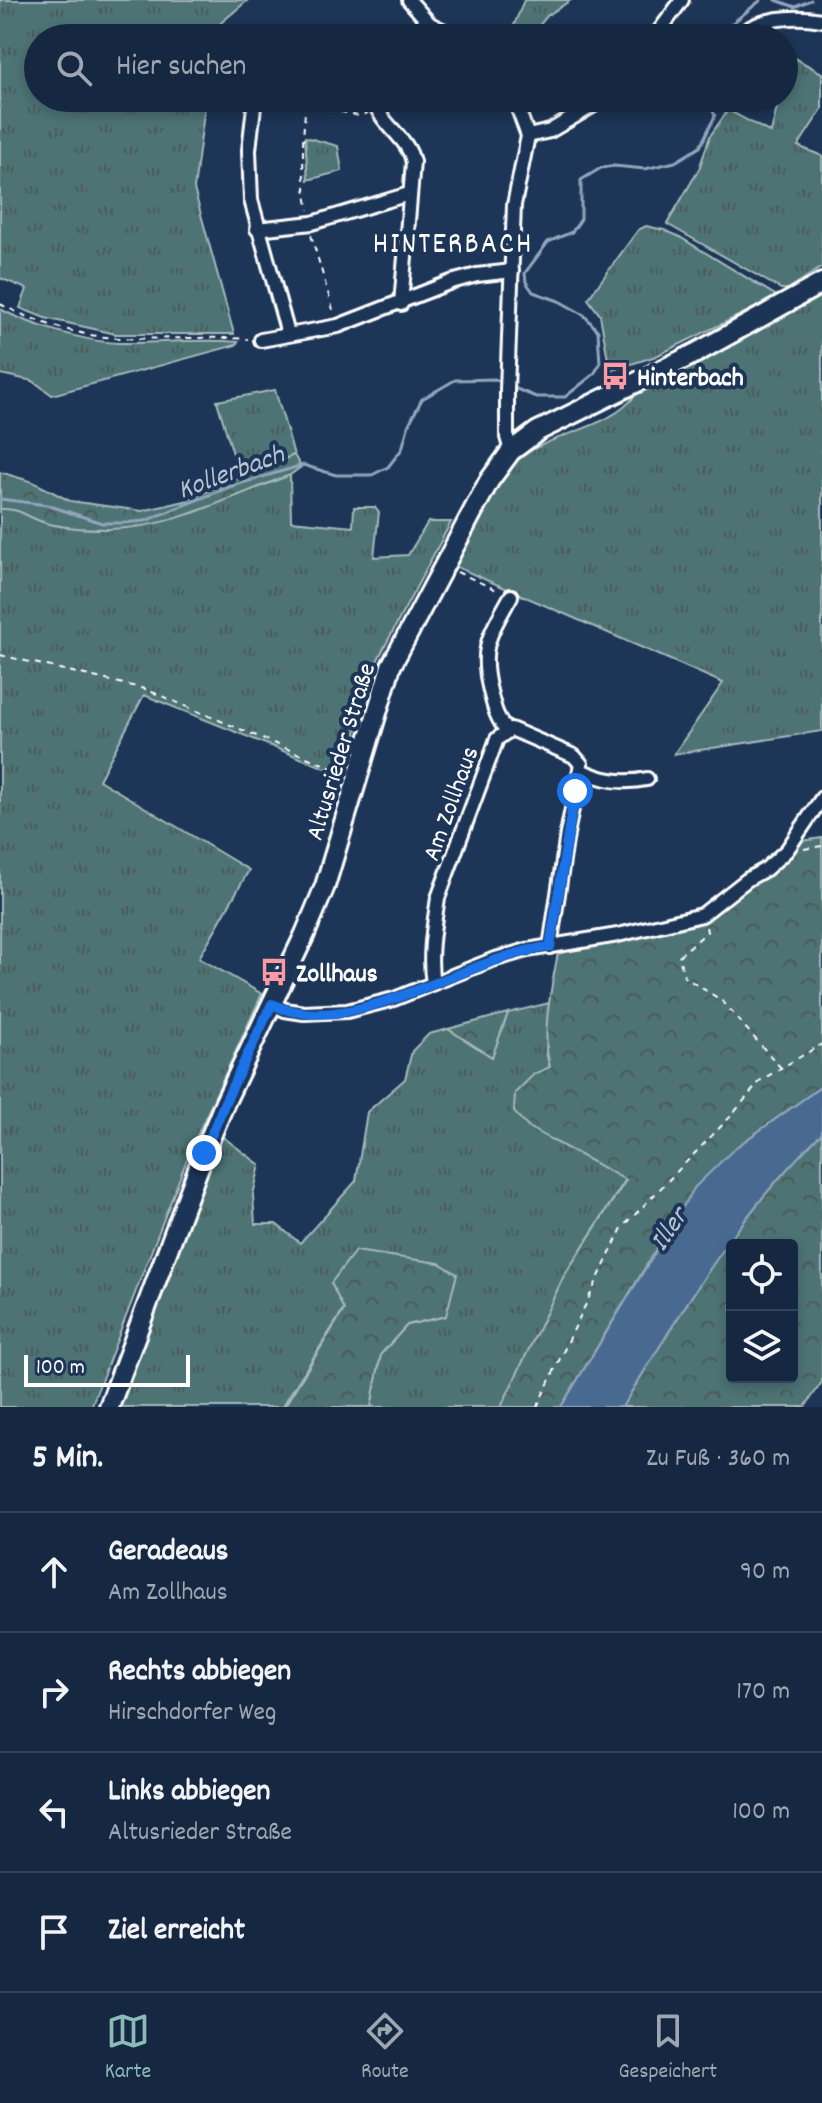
<!DOCTYPE html>
<html lang="de">
<meta charset="utf-8">
<style>
:root{--surface:#162841;--page:#1f3048;--text:#f1f3f6;--muted:#9ea6b1;--line:#35445a;--accent:#8bbbb9}
body{margin:0;font-family:Dekko,sans-serif;background:var(--page);color:var(--text)}
.controls{position:absolute;right:24px;bottom:24px;display:grid;overflow:hidden;border-radius:8px;box-shadow:0 4px 12px #0003}
.controls button{width:72px;height:72px;display:grid;place-items:center;padding:0;border:0;border-bottom:2px solid var(--line);background:var(--surface);color:var(--text);font:40px sans-serif}
.scale{position:absolute;left:24px;bottom:20px;width:166px;box-sizing:border-box;padding-left:8px;border:4px solid #fff;border-top:0;font-size:22px;line-height:28px;white-space:nowrap;color:#fff;-webkit-text-stroke:6px #1d3557;paint-order:stroke}
.stop{position:absolute;width:24px;height:24px;margin:-18px;border:6px solid #1a73e8;border-radius:50%;background:#fff}
.stop.end{background:#1a73e8;border-color:#fff;box-shadow:0 2px 8px #0008}
.list{margin:0;padding:0;list-style:none}
h2{display:flex;justify-content:space-between;align-items:center;height:104px;margin:0;padding:0 32px;font-size:34px}
h2 small{font-size:26px;font-weight:400;color:var(--muted)}
.list li{display:grid;grid-template-columns:52px 1fr auto;gap:24px;align-items:center;box-sizing:border-box;height:120px;padding:0 32px;border-top:2px solid var(--line)}
.list b{display:block;font-size:30px;white-space:nowrap}
.list p{margin:0;font-size:26px;white-space:nowrap;color:var(--muted)}
.list em{font-size:26px;font-style:normal;color:var(--muted)}
.icon{flex:none;width:44px;height:44px;fill:none;stroke:currentColor;stroke-width:2;stroke-linecap:round;stroke-linejoin:round}
.map{position:relative;flex:none;width:822px;height:1407px;overflow:hidden}
.search{position:absolute;background:var(--surface);box-shadow:0 4px 12px #0003;left:24px;right:24px;top:24px;height:88px;display:flex;align-items:center;gap:20px;box-sizing:border-box;padding:0 28px;border-radius:44px;color:var(--muted);font-size:30px}
.sheet{height:584px;background:var(--surface)}
nav{display:flex;justify-content:space-around;align-items:center;box-sizing:border-box;height:112px;border-top:2px solid var(--line);background:var(--surface);font-size:22px;color:var(--muted)}
nav a{display:grid;justify-items:center;gap:4px}
nav .on{color:var(--accent)}
.map>svg:first-child{display:block}
</style>
<div class="map">
<svg width="822" height="1407" viewBox="0 0 822 1407">
<defs>
<pattern id="grass-tufts" width="24" height="20" patternUnits="userSpaceOnUse" patternTransform="scale(2)"><rect width="24" height="20" fill="#4e7374"/><path d="M3 7l-1-3M5 7V3M7 7l1-3M15 17l-1-3M17 17v-4M19 17l1-3" fill="none" stroke="#4d5a5a"/></pattern>
<pattern id="forest-crowns" width="20" height="18" patternUnits="userSpaceOnUse" patternTransform="scale(2)"><rect width="20" height="18" fill="#4e7374"/><path d="M2 6a3 3 0 1 1 6 0M12 15a3 3 0 1 1 6 0" fill="none" stroke="#4d5a5a"/></pattern>
</defs>
<rect width="100%" height="100%" fill="#1d3557"/>
<filter id="ink" filterUnits="userSpaceOnUse"><feTurbulence type="fractalNoise" baseFrequency=".0125" numOctaves="2"/><feDisplacementMap in="SourceGraphic" scale="16" xChannelSelector="R" yChannelSelector="G"/><feConvolveMatrix kernelMatrix="1 2 1 2 8 2 1 2 1" color-interpolation-filters="sRGB"/></filter>
<g filter="url(#ink)">
<g fill="url(#grass-tufts)" stroke="#a6b9ba" stroke-width="2">
<path d="M0 0H248L216 27 214 38H38V98H206L194 189 234 334H116L45 318 20 308 27 289 0 278Z"/>
<path d="M524 0H571L547 16 529 38H509Z"/>
<path d="M789 55 822 73V109L798 146 822 156V267L788 289H781L667 224 699 169 710 136 728 110 771 133 779 98H784V76Z"/>
<path d="M305 137 338 146 342 171 308 180Z"/>
<path d="M646 226 664 230 678 236 775 295 773 299 656 356 610 371 600 315 588 299 638 230Z"/>
<path d="M822 290V731L674 754 723 683 452 565C471 530 489 480 523 456 557 431 612 429 637 393Z"/>
<path d="M0 309C30 325 86 342 119 343 159 344 198 338 238 342L236 345 52 395 33 381 0 374Z"/>
<path d="M275 390 294 455 240 477 217 401Z"/>
<path d="M290 475 291 521 353 527 354 507H375L379 512 374 557 408 555 428 522H451L368 678 362 693 356 735 345 776 144 695 99 780 249 870 199 958 262 994 191 1149 91 1407H0V509L15 508 46 523 107 529 193 513Z"/>
<path d="M549 1003 546 1052 550 1068 534 1074 528 1127 626 1179 564 1276 502 1407H371L381 1354 407 1325 446 1316 344 1309 282 1407H118L219 1134 260 1165 253 1195 255 1224H276L300 1243 356 1181 367 1112 405 1079 412 1051 429 1034 448 1029 492 1057 508 1013Z"/>
</g>
<g fill="url(#forest-crowns)" stroke="#a6b9ba" stroke-width="2" fill-rule="evenodd">
<path d="M294 455 301 467 290 475C231 496 172 529 108 529 89 529 64 528 46 523 27 518 22 508 0 509V472L33 482 70 501 142 511 185 501Z"/>
<path d="M822 838V1086L735 1148 675 1218 561 1407H501L564 1276 626 1180 528 1127 514 1112 515 1093 534 1074 550 1067C541 1031 551 990 558 953L698 924 715 915 734 895 777 866 802 841Z"/>
<path d="M508 1013 492 1057 448 1029Z"/>
<path d="M822 1133V1382L805 1407H622C682 1311 739 1212 822 1133ZM732 1245H792V1377H732Z"/>
<path d="M355 1251 439 1263 457 1274 446 1316 407 1325 381 1354 371 1407H284L344 1310 331 1283Z"/>
</g>
<path fill="#4a6b90" stroke="#92a6bc" stroke-width="2" d="M822 1086V1133C739 1212 682 1311 622 1407H561L695 1187 735 1148Z"/>
<g fill="none" stroke-linecap="round" stroke-linejoin="round">
<g stroke="#92a6bc" stroke-width="3">
<path d="M776 0 795 7 811 0"/>
<path d="M714 38 761 0"/>
<path d="M509 386 536 397H565L594 374 600 364 598 331 584 315 559 301 533 292 526 282 525 273 548 242 572 232 581 219V180L601 168 614 166 645 169 675 162 700 147 715 116 711 106 701 98"/>
<path d="M0 499 47 505 102 523H122L145 521 229 487 303 465 336 475H372L388 467 402 449 409 424 422 399 455 380 495 379 503 383"/>
</g>
<defs>
<g id="street">
<path d="M409 0 430 24 459 38"/>
<path d="M418 38 430 24"/>
<path d="M654 38 682 0"/>
<path d="M736 38C758 17 794 15 822 20"/>
<path d="M255 98 249 150 251 200 288 334"/>
<path d="M374 98C378 124 408 136 413 162L401 304"/>
<path d="M528 136 550 131 606 98"/>
<path d="M257 229 312 223 409 194"/>
<path d="M261 340 338 326 451 282 477 275 512 271"/>
<path d="M511 451 507 437V390L514 205 528 136 514 98"/>
<path d="M507 731C496 718 494 707 490 691 479 647 490 634 511 596"/>
<path d="M581 770C603 781 623 784 647 779"/>
<path d="M433 983C428 956 434 925 438 898L497 739 511 729 574 756 581 764 567 834 550 947"/>
<path d="M272 1004 285 1010 304 1013 347 1011 394 999 492 960 527 950 618 935 702 915 748 879 766 869 787 850 822 798"/>
</g>
<path id="secondary" d="M109 1407 204 1153 225 1102 305 934 325 886 391 666 489 481 511 451 538 431 696 353 822 283"/>
</defs>
<use href="#street" stroke="#fff" stroke-width="18"/>
<use href="#secondary" stroke="#fff" stroke-width="24"/>
<g stroke="#fff" stroke-width="2" stroke-dasharray="6 6" stroke-linecap="butt">
<path d="M282 98 359 116 368 113"/>
<path d="M306 102C302 140 301 173 309 210"/>
<path d="M311 235 334 313"/>
<path d="M0 304C35 322 78 336 118 338 161 340 204 336 248 339"/>
<path d="M457 572 499 591"/>
<path d="M0 655 145 689 342 772"/>
<path d="M804 849 822 846"/>
<path d="M706 927 707 932 679 956 684 977 721 1000 781 1068"/>
<path d="M537 1407 622 1228 732 1115 761 1080 822 1044"/>
</g>
<use href="#street" stroke="#1d3557" stroke-width="12"/>
<use href="#secondary" stroke="#1d3557" stroke-width="18"/>
</g>
</g>
<g fill="none" stroke-linecap="round" stroke-linejoin="round" filter="url(#ink)">
<path stroke="#1a73e8" stroke-width="10" d="M204 1153 225 1102 272 1004C350 1043 468 955 550 947L575 791"/>
</g>
<defs>
<symbol id="bus-bare" viewBox="-9 -9 18 18"><path d="M-5-6H5V4H4V6H2V4H-2V6H-4V4H-5ZM-3.5-4V0h7V-4ZM-3.5 1.2v1.5H-2V1.2ZM2 1.2v1.5H3.5V1.2Z" fill="#ff9aa2" stroke="#1d3557" stroke-width="2.5" paint-order="stroke"/></symbol>
</defs>
<g fill-rule="evenodd">
<use href="#bus-bare" x="595" y="356" width="40" height="40"/>
<use href="#bus-bare" x="254" y="952" width="40" height="40"/>
</g>
<g text-anchor="middle" stroke-width="8" stroke-linejoin="round" paint-order="stroke">
<g font-size="26" font-weight="bold" fill="#fff" stroke="#1d3557" text-anchor="start">
<text x="637" y="385">Hinterbach</text>
<text x="296" y="981">Zollhaus</text>
</g>
<g font-size="26" fill="#fff" stroke="#1d3557">
<text transform="translate(339 751) rotate(-73)" y="9">Altusrieder Straße</text>
<text transform="translate(449 803) rotate(-70)" y="9">Am Zollhaus</text>
</g>
<g font-size="28" font-style="italic" fill="#b7c4d3" stroke="#1d3557">
<text transform="translate(230 470) rotate(-20)" y="10">Kollerbach</text>
<text transform="translate(667 1228) rotate(-56)" y="10">Iller</text>
</g>
<g font-size="30" letter-spacing="2" fill="#fff" stroke="#1d3557">
<text x="453" y="252">HINTERBACH</text>
</g>
</g>
</svg>
<div class="controls">
<button><svg class="icon" aria-label="locate" viewBox="0 0 24 24"><circle cx="12" cy="12" r="6"/><path d="M12 2v4M12 18v4M2 12h4M18 12h4"/></svg></button>
<button><svg class="icon" aria-label="layers" viewBox="0 0 24 24"><path d="M12 4l9 5-9 5-9-5zM3 14l9 5 9-5"/></svg></button>
</div>
<div class="scale">100 m</div>
<div class="stop" style="left:575px;top:791px"></div>
<div class="stop end" style="left:204px;top:1153px"></div>
<div class="search"><svg class="icon" aria-label="search" viewBox="0 0 24 24"><circle cx="10" cy="10" r="6"/><path d="M15 15l6 6"/></svg>Hier suchen</div>
</div>
<section class="sheet">
<h2>5 Min.<small>Zu Fuß · 360 m</small></h2>
<ul class="list">
<li><svg class="icon" aria-label="ahead" viewBox="0 0 24 24"><path d="M12 20V5M6 11l6-6 6 6"/></svg><div><b>Geradeaus</b><p>Am Zollhaus</p></div><em>90 m</em></li>
<li><svg class="icon" aria-label="right" viewBox="0 0 24 24"><path d="M7 20v-9h11M14 6l5 5-5 5"/></svg><div><b>Rechts abbiegen</b><p>Hirschdorfer Weg</p></div><em>170 m</em></li>
<li><svg class="icon" aria-label="left" viewBox="0 0 24 24"><path d="M17 20v-9H6M10 6l-5 5 5 5"/></svg><div><b>Links abbiegen</b><p>Altusrieder Straße</p></div><em>100 m</em></li>
<li><svg class="icon" aria-label="arrive" viewBox="0 0 24 24"><path d="M6 21V4h12l-3 4 3 4H6"/></svg><div><b>Ziel erreicht</b></div></li>
</ul>
</section>
<nav>
<a class="on"><svg class="icon" aria-label="map" viewBox="0 0 24 24"><path d="M3 6l6-2 6 2 6-2v14l-6 2-6-2-6 2zM9 4v14M15 6v14"/></svg>Karte</a>
<a><svg class="icon" aria-label="directions" viewBox="0 0 24 24"><path d="M12 3l9 9-9 9-9-9zM9 14v-3h6M13 9l2 2-2 2"/></svg>Route</a>
<a><svg class="icon" aria-label="saved" viewBox="0 0 24 24"><path d="M7 4h10v16l-5-4-5 4z"/></svg>Gespeichert</a>
</nav>
